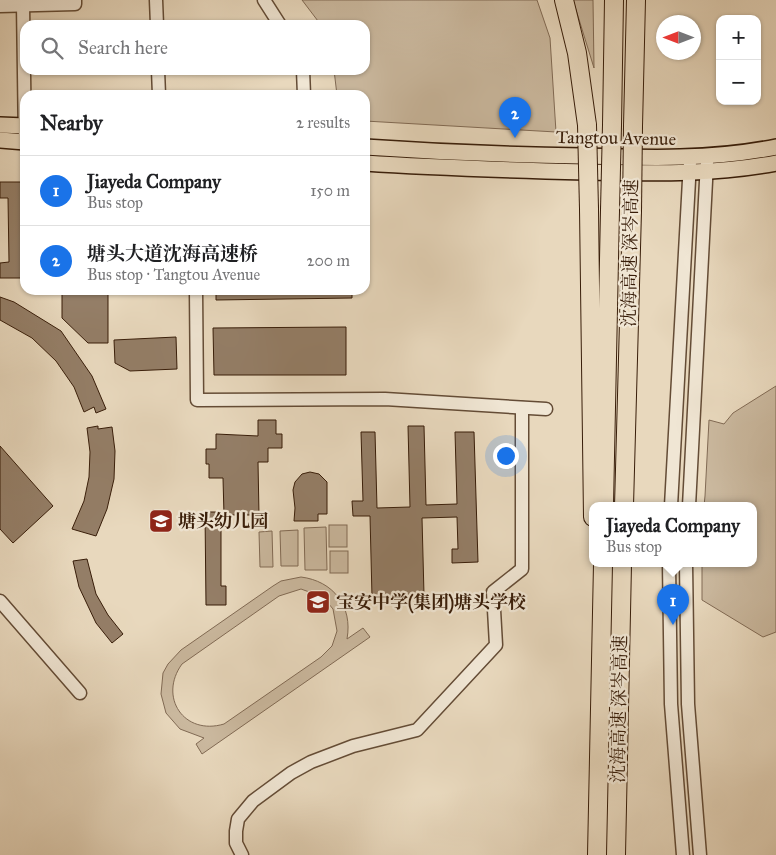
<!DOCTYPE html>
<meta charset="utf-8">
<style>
:root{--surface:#fff;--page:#f2f2f2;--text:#202124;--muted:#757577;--line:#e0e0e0;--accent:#1a73e8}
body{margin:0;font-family:"IM FELL Great Primer","Noto Serif SC",serif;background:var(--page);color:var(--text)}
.controls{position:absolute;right:15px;top:15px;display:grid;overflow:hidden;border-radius:10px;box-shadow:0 1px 4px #0004}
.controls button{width:45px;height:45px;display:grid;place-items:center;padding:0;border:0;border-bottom:1px solid var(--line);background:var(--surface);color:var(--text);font:25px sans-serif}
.compass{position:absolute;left:656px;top:15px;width:45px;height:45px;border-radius:50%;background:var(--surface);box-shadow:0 1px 4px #0004;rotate:270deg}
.you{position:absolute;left:505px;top:455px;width:18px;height:18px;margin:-12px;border:4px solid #fff;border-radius:50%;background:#1a73e8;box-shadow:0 0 0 8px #1a73e833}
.badge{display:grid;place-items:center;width:32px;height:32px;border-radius:50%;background:var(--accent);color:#fff;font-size:16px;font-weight:700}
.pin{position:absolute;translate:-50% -41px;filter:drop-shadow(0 1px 2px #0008)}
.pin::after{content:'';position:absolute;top:26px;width:18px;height:15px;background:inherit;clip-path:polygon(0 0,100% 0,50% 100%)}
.popup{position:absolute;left:589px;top:502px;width:168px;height:65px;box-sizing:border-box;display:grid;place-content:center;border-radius:10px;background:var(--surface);filter:drop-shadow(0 1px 4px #0005);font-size:16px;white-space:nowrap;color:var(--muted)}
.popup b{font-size:19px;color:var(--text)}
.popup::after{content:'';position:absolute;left:50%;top:100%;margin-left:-10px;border:10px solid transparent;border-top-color:var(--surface)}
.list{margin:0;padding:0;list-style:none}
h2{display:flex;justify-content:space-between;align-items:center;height:65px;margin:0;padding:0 20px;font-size:21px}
h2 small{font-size:16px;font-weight:400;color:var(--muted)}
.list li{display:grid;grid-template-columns:32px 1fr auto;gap:15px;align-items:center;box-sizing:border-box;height:70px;padding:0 20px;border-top:1px solid var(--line)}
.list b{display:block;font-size:19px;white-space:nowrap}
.list p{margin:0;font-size:16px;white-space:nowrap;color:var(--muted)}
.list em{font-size:16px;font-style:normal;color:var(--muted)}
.icon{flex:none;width:28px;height:28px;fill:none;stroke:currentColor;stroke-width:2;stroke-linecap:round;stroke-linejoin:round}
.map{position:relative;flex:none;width:776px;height:855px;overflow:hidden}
.search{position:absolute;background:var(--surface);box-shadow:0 1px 4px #0004;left:20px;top:20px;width:350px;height:55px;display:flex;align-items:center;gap:12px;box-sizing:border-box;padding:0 18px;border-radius:15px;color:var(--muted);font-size:19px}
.panel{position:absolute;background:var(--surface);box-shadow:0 1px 4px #0004;left:20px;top:90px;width:350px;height:205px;border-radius:15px}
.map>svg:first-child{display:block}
</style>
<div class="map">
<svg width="776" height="855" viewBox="0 0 776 855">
<rect width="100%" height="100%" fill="#e8d8bd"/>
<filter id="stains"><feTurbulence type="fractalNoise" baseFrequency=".004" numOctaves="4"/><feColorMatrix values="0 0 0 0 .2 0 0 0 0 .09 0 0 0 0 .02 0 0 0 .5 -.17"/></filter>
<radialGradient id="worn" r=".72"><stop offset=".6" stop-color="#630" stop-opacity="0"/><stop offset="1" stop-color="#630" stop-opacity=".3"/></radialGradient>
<g fill="#cab89e" stroke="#816a54" fill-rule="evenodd">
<path d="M302 0H537L550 38 556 132 365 121V95H337L334 70H365V25H321Z"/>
<path d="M573 0H593L594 68Z"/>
<path d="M776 386V632L763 637 702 600V564H753V506H704L705 496 709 420 724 424 733 413Z"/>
<rect x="329" y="525" width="18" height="22"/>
<path d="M326 527 327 570H305L304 528Z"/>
<path d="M298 530V566H281L280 531Z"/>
<path d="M272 531 273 567H260L259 532Z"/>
<rect x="330" y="551" width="18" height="22"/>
<path d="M301 577C333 581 353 606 347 639L363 628 370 637 202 754 196 744 204 738 180 729 166 713 161 694 163 673 168 664 181 650 273 586 281 581ZM301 589 323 597 333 609 337 631 332 646 321 657 224 724C184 736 158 697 182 664L279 596Z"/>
</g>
<g fill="#947e67" stroke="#381d09">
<path d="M0 182H24L25 278H0V263L9 262 8 198H0Z"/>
<path d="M62 290H108V343H88L62 318Z"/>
<path d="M216 290H352V298L216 300Z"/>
<path d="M0 297 14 302 61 331 92 376 106 409 96 413 94 407 84 412 74 387 56 361 32 338 0 320Z"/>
<path d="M346 327V375H214L213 328Z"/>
<path d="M176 337 177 369 130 371 115 363 114 340Z"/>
<path d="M258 420H276V434H282V448H268V462H258L259 515H224L223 478H209V464H206V449H216V434L258 436Z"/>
<path d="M98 426V429L112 427 115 451 114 479 107 509 96 536 72 529 84 501 89 477 90 452 87 428Z"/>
<path d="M408 426H424L426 505 457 504 455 432H474L478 562 452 563V549H458L457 517 422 518 424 595 372 597 370 516H353L352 501H363L361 432H375L377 508 410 507Z"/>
<path d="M0 446 53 506 13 543 0 529Z"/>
<path d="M310 472 319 474 327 482V514H318V521H294L295 508 293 490 295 482 302 474Z"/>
<path d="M205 512H221V586H226V605H206Z"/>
<path d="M87 559 96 594 108 615 123 634 112 643 96 623 79 587 73 561Z"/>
</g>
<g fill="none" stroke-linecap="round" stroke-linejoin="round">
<defs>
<g id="minor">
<path d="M156 0 157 25"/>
<path d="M264 0 280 25"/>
<path d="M23 5 25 142"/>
<path d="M0 6 75 4V0"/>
<path d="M158 70 159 95"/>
<path d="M303 70 304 95"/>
<path d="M196 290 197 400 385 399 546 409"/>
<path d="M671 506 690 162"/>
<path d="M689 506 707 162"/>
<path d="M669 564 671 704 683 855"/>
<path d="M686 564 688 704 700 855"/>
<path d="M0 601 80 693"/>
<path d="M242 855 236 843V831L238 819 253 801 291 773 311 762 353 746 417 730 496 645 493 592 522 569V408"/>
</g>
<g id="major">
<path d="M0 125 25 126"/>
<path d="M0 140 25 142"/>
<path d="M365 147C437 152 510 155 582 156 648 158 712 160 776 147"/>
<path d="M365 163C439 168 512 170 586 172 650 173 713 175 776 163"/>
</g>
<g id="highway">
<path d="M564 0 577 53 587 125"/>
<path d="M612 125 614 0"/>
<path d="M633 126 636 0"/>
<path d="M589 209 593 517"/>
<path d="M604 506 610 210"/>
<path d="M624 506 632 211"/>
<path d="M597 855 603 564"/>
<path d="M616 855 622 564"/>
</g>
</defs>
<use href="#minor" stroke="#644c36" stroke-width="15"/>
<use href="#major" stroke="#381d09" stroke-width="18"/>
<use href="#highway" stroke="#381d09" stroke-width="20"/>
<use href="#minor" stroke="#f0e6d4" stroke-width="12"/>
<use href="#major" stroke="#e8d8bd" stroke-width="15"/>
<use href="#highway" stroke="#e8d8bd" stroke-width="18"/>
<defs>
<g id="highway-bridge">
<path d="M587 125 589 209"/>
<path d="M610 210 612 125"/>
<path d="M632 211 633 126"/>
</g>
</defs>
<use href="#highway-bridge" stroke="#381d09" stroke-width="20" stroke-linecap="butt"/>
<use href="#highway-bridge" stroke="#e8d8bd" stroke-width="18"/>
</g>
<defs>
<symbol id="school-square" viewBox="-11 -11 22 22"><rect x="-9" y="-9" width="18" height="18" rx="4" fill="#8f2418" stroke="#f0e6d4"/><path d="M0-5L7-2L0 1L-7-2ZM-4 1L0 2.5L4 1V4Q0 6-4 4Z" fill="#fff"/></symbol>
</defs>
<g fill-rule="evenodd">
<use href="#school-square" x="147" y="507" width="28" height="28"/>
<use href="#school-square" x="304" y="588" width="28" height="28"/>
</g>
<g text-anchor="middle" stroke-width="4.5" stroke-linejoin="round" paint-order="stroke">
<g font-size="18" fill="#381d09" stroke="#f0e6d4">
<text transform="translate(616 138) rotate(1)" y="6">Tangtou Avenue</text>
<text transform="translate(630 253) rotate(-89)" y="6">沈海高速 深岑高速</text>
<text transform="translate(619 709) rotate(-89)" y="6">沈海高速 深岑高速</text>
</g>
<g font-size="18" font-weight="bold" fill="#381d09" stroke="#f0e6d4" text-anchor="start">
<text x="178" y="527">塘头幼儿园</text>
<text x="336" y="608">宝安中学(集团)塘头学校</text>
</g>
</g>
<rect width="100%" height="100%" filter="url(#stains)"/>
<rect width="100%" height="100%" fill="url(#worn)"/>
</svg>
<div class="controls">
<button>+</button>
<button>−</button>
</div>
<svg class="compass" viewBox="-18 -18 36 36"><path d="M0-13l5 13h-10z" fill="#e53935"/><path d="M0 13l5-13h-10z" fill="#757577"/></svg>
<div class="you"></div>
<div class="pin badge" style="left:673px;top:625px">1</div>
<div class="popup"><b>Jiayeda Company</b>Bus stop</div>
<div class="pin badge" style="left:515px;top:138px">2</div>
<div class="search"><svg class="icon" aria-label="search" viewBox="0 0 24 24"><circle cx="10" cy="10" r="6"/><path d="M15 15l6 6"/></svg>Search here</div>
<section class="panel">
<h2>Nearby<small>2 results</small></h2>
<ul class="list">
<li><span class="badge">1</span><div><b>Jiayeda Company</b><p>Bus stop</p></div><em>150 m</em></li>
<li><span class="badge">2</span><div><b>塘头大道沈海高速桥</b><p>Bus stop · Tangtou Avenue</p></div><em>200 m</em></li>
</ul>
</section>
</div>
